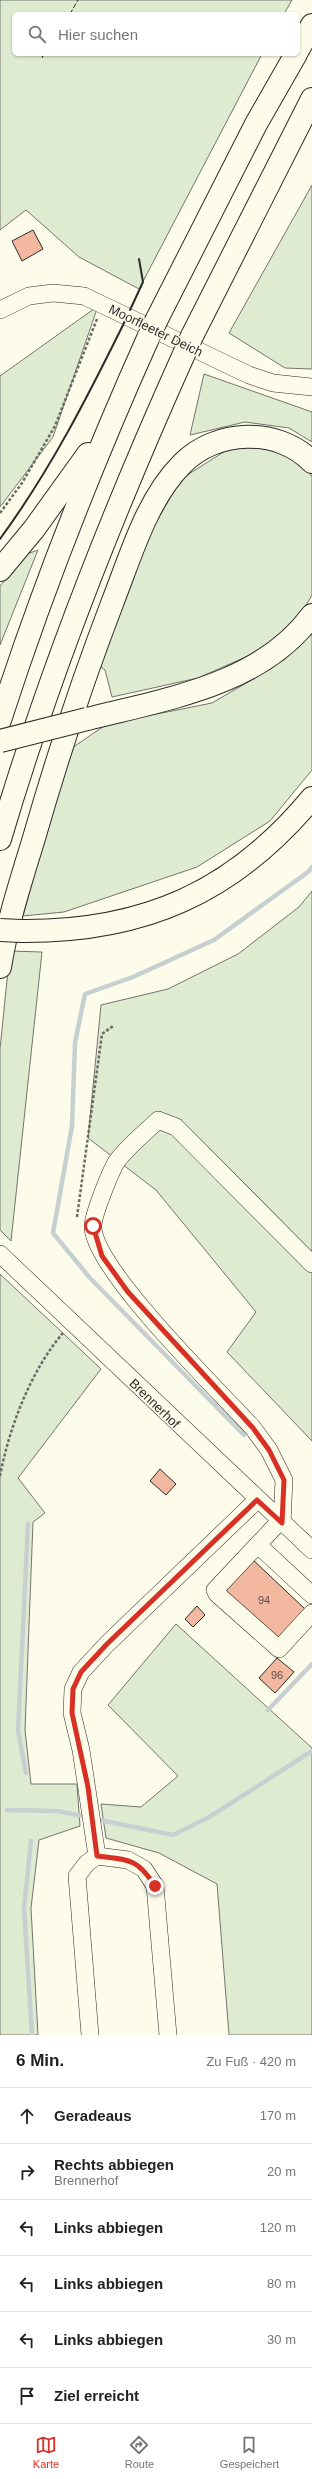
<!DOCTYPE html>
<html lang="de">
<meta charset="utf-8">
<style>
:root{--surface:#fff;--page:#f2f2f2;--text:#222;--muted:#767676;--line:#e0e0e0;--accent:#d93025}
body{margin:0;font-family:Helvetica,sans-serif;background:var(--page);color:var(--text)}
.stop{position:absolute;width:12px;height:12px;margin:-9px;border:3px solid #d93025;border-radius:50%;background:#fff}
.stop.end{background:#d93025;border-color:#fff;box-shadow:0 1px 4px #0008}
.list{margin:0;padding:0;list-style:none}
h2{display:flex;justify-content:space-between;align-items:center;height:52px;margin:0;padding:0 16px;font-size:17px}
h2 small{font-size:13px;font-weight:400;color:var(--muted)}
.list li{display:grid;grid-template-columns:26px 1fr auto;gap:12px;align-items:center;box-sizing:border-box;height:56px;padding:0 16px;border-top:1px solid var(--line)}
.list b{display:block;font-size:15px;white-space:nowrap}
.list p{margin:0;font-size:13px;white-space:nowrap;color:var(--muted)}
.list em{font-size:13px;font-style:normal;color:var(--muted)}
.icon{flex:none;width:22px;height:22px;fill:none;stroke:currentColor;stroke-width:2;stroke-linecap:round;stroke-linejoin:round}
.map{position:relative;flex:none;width:312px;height:2035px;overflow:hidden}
.search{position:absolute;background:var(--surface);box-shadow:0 1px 3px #0004;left:12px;right:12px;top:12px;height:44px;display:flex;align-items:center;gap:10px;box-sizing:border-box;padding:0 14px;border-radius:6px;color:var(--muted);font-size:15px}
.sheet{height:388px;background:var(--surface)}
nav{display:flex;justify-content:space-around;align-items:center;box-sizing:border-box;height:56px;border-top:1px solid var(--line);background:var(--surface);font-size:11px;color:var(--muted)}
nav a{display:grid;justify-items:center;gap:2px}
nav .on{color:var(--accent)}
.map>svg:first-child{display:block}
</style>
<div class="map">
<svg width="312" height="2035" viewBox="0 0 312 2035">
<rect width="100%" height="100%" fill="#fdfbea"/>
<g fill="#deebd1" stroke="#74746e">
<path d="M0 0H292L284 14H14V54H262L139 289 79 257 26 210 0 230Z"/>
<path d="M312 185V369L285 368 229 333Z"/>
<path d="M98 306 53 437 0 507V376Z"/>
<path d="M204 374 312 412V442L289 428 245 422 190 435Z"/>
<path d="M262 445 307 466 312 477V595L302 612 266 648 198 678 112 697 105 670 98 665 142 547 181 479 230 448Z"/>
<path d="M38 550 0 645V586L27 554Z"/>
<path d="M312 629V770L270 821 197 867 64 912 23 916 69 750 107 724 212 703 272 668Z"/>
<path d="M312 891V1441L227 1352 256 1312 156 1190 88 1138 101 1005 168 989 238 954 299 907Z"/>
<path d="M10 951 42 952 11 1241 0 1230V1049Z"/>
<path d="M0 1274 101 1369 18 1478 45 1513 33 1522 25 1730 31 1784H77L80 1826 39 1840 31 1908 38 2035H0Z"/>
<path d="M176 1624 312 1748V2035H229L217 1884 159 1853 106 1838 101 1804 141 1807 178 1776 108 1705Z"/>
</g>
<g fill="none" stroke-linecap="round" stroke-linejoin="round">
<g stroke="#c7d0d0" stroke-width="4.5">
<path d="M244 1435 90 1278 53 1233 72 1126 75 1043 85 994 133 977 214 940 308 872 312 867"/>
<path d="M268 1710 312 1664"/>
<path d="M26 1773 18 1731 28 1524"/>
<path d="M7 1810 57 1811 88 1817"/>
<path d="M95 1819 173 1835 211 1816 312 1751"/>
<path d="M31 1841 24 1908 32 2035"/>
</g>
</g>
<g fill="#f2b8a0" stroke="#2b2b2b">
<path d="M33 230 43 249 22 261 12 241Z"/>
<path d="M160 1469 176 1484 166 1495 150 1481Z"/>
<path d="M252 1559 305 1609 275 1641 222 1590Z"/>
<path d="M197 1606 205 1615 193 1627 185 1619Z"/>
<path d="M277 1658 294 1672 275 1693 259 1678Z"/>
</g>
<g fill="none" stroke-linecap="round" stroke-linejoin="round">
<defs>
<g id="minor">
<path d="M0 310 29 296 53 293 84 296 249 375 273 383 312 387"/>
<path d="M0 1254 312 1550"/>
<path d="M280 1521 215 1590 217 1594 279 1649 312 1613"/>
<path d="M282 1523 284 1480 269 1450 253 1428C221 1393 92 1268 93 1226 93 1215 111 1170 117 1161 128 1146 145 1133 158 1120L176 1127 312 1264"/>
<path d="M258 1545 312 1595"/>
<path d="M97 1856 81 1750 72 1713 73 1689 81 1672 107 1644 257 1500"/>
<path d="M90 2035 77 1876 87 1863 97 1856 128 1860 144 1869 155 1886 168 2035"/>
</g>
<g id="highway">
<path d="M298 50 312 25"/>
<path d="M157 319 256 124 296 54"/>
<path d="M192 336 312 99"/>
<path d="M0 570 34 529 88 454"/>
<path d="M87 719C166 699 261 685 312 615"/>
<path d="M0 720C42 590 93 461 149 336"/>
<path d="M0 839C49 673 113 512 184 354"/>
<path d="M21 931C143 932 233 893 312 798"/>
<path d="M0 967C7 923 21 881 34 838 57 758 83 679 113 601 131 555 147 499 182 464 216 429 278 427 312 462"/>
</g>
</defs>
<use href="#minor" stroke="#2b2b2b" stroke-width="18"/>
<use href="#highway" stroke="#2b2b2b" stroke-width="24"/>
<g stroke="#6a6964" stroke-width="2.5" stroke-dasharray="3 2" stroke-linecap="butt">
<path d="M0 513 22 483 55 426 97 319"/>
<path d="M77 1217 102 1034 113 1026"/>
<path d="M0 1476C9 1428 31 1370 63 1333"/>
</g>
<use href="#minor" stroke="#fdfbea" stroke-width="17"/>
<use href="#highway" stroke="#fdfbea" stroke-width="22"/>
<defs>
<g id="highway-bridge">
<path d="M149 336 157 319"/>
<path d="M184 354 192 336"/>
<path d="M0 741 87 719"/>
<path d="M0 930 21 931"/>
</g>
</defs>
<use href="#highway-bridge" stroke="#2b2b2b" stroke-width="24" stroke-linecap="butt"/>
<use href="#highway-bridge" stroke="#fdfbea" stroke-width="22"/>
<g stroke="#2b2b2b" stroke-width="1" stroke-dasharray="5 2" stroke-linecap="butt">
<path d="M70 14 78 0"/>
<path d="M42 58 44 54"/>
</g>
<g stroke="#2b2b2b" stroke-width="2">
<path d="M130 310 143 282 139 259"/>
<path d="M0 539C51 469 87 398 125 321"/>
</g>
</g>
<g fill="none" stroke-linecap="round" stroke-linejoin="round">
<path stroke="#d93025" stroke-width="5" d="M93 1226 102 1256 128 1292 253 1428 269 1450 284 1480 282 1523 257 1500 107 1644 81 1672 73 1689 72 1713 88 1787 97 1856C129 1860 137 1858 155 1886"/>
</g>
<g text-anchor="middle" stroke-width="3" stroke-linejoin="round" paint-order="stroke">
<g font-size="11" fill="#5d4e48">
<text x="264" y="1604">94</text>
<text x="277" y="1679">96</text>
</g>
<g font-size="13" fill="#2b2b2b" stroke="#fdfbea">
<text transform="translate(156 330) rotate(26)" y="5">Moorfleeter Deich</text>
<text transform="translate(155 1403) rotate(44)" y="5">Brennerhof</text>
</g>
</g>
</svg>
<div class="stop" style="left:93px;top:1226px"></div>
<div class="stop end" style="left:155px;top:1886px"></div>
<div class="search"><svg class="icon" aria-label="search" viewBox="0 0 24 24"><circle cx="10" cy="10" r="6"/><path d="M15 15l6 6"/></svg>Hier suchen</div>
</div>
<section class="sheet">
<h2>6 Min.<small>Zu Fuß · 420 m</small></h2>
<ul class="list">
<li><svg class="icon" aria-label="ahead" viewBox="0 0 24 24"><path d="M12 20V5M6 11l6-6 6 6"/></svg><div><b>Geradeaus</b></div><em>170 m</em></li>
<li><svg class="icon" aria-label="right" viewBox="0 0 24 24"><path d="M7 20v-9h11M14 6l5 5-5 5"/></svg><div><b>Rechts abbiegen</b><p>Brennerhof</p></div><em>20 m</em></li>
<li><svg class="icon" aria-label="left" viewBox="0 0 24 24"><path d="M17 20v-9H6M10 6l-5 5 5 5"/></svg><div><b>Links abbiegen</b></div><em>120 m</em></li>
<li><svg class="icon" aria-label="left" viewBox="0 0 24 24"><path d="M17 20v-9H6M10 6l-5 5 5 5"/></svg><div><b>Links abbiegen</b></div><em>80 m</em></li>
<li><svg class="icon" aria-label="left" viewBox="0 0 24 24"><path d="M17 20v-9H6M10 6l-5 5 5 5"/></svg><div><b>Links abbiegen</b></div><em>30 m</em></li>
<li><svg class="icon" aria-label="arrive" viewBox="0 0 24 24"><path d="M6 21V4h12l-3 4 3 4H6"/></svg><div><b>Ziel erreicht</b></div></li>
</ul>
</section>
<nav>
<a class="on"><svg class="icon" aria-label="map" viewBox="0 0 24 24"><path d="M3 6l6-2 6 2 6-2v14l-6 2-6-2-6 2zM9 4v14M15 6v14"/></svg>Karte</a>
<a><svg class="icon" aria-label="directions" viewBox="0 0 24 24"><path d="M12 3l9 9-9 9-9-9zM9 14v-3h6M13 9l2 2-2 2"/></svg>Route</a>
<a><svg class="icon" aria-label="saved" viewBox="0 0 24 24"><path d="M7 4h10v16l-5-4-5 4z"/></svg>Gespeichert</a>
</nav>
